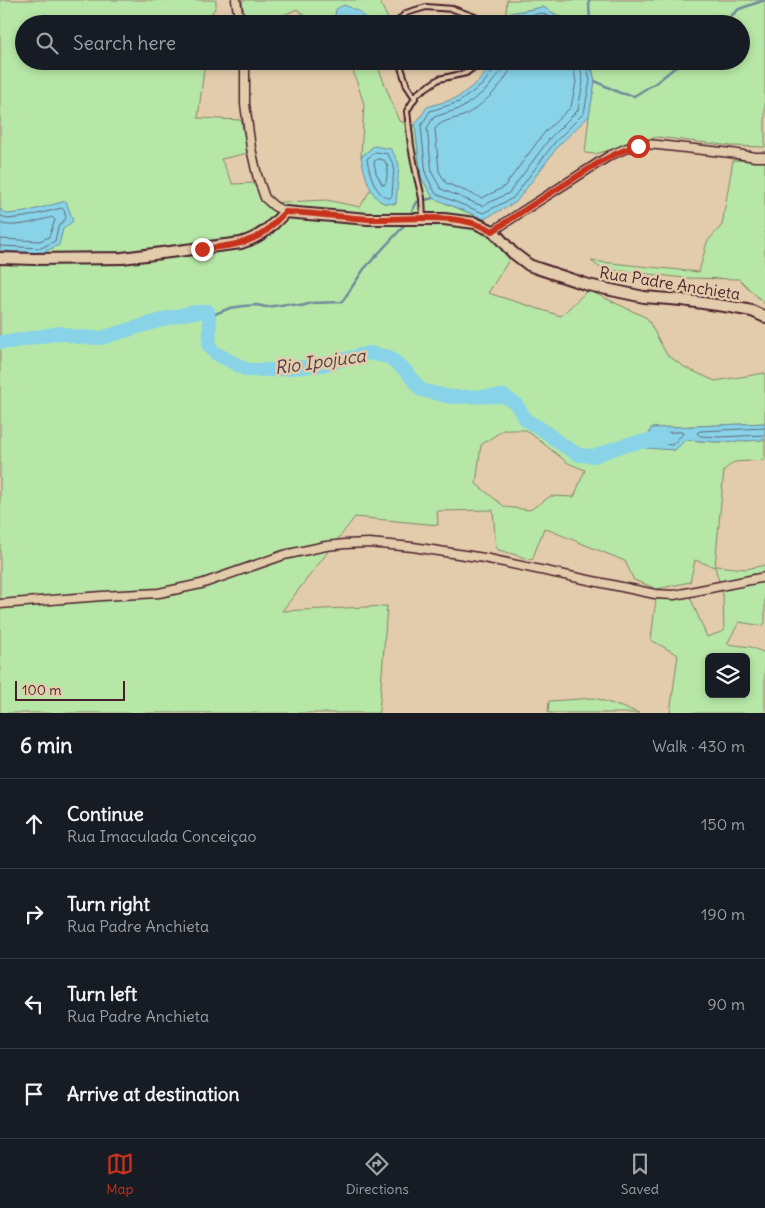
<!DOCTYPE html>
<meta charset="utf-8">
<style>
:root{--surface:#171b24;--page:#20242c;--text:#f1f3f6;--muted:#9ea1a6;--line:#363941;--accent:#c8321e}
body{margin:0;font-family:Delius,sans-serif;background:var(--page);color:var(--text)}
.controls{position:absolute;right:15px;bottom:15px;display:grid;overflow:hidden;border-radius:8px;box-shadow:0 2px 8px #0003}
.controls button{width:45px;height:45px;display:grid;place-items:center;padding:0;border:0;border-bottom:1px solid var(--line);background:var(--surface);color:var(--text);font:25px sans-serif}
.scale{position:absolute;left:15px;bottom:12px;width:110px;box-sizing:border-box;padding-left:5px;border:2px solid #4a1f2b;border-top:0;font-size:14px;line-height:18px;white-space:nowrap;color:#4a1f2b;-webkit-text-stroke:4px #e2ccab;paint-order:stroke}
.stop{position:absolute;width:15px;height:15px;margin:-11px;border:4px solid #c8321e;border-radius:50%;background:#fff}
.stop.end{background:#c8321e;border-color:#fff;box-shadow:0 1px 5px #0008}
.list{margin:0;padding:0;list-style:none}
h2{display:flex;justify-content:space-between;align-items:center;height:65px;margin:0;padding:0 20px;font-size:21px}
h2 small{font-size:16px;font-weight:400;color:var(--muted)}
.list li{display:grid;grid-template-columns:32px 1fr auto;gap:15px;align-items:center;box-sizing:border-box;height:90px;padding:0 20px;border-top:1px solid var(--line)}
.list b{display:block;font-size:19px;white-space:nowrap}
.list p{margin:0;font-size:16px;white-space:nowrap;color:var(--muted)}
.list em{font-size:16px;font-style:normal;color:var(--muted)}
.icon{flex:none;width:28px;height:28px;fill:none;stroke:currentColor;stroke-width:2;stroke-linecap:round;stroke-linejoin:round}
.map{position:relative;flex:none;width:765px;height:713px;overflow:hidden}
.search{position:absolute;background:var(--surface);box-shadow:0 2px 8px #0003;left:15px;right:15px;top:15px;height:55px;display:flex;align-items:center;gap:12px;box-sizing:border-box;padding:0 18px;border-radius:28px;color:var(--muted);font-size:19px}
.sheet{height:425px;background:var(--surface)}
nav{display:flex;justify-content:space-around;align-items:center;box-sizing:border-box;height:70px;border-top:1px solid var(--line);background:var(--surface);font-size:14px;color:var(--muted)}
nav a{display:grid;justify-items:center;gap:2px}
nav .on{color:var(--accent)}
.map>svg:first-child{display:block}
</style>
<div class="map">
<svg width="765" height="713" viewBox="0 0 765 713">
<rect width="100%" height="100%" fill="#e2ccab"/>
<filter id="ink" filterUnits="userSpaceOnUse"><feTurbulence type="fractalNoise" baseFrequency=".02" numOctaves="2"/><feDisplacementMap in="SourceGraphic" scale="10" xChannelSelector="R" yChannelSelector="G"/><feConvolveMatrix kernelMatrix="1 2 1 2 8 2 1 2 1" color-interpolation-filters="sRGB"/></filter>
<g filter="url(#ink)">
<g fill="#b7e7a6" stroke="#808368" fill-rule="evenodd">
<path d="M0 0H216V6L206 24H24V61H205L198 118 241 120 248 153 221 159 233 184 253 183 265 203 326 200 360 207 371 189 381 202 396 204 374 146 361 157 364 104 350 61H379L378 67 399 121 415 125 421 177 443 202 484 219 501 230 509 260 488 293 561 316 588 290 647 318 667 355 686 368 715 381 765 373V423L651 428 645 447 675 450 685 440 719 442 765 440V460L734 462 724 470 715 566 746 569 765 565V622L763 626 739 622 727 644 751 647 765 653V713H670L678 655 651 640 656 599 690 597 707 637 724 631 723 595 715 567 695 560 690 582 657 589 634 580 625 561 544 528 532 560 496 549 493 510 437 511 438 525 355 517 282 611 387 606 379 713H0ZM503 430H526L568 463 585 470 574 497 551 496 530 510 505 507 476 484 481 445ZM709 657H746V694H709Z"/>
<path d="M242 0H379L389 21 388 24H314L297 9 266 23 245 24Z"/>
<path d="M507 0H765V147L731 146 657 137 595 154 585 153 589 116 595 81 590 61H741V24H572L543 7 506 14Z"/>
<path d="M733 160 765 161V304L739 279 685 278 602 269 591 261 699 272 707 242 722 225Z"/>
<path d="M595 698 639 713H548L549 701Z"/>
</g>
<g fill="#88d3e8" stroke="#6f8b9c">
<path d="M344 5 359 11 370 24H335L334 22 336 9Z"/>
<path d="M543 7 572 24H506V14Z"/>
<path d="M495 61H590L595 81 589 116 559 145 516 202 484 219 433 198 421 177 415 125 427 107 457 98 479 81Z"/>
<path d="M374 146 391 149 399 164 396 204C392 203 387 204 384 203 369 198 364 170 361 157Z"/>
<path d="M66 201 73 221 63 229 59 245 42 253 0 251V209L7 214 25 212Z"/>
<path d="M765 423V440L719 442 685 440 675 450 645 448 651 428Z"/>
</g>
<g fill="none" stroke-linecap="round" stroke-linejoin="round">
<g stroke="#636777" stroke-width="1">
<path d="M511 24V19L513 18 542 13 562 24"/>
<path d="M498 61 497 66 482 85 459 102 430 111 421 126 426 175 436 194 483 213 513 198 555 142 584 113 590 81 586 61"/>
<path d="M505 61 502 70 486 90 462 108 434 117 427 128 432 173 441 189 482 206 509 193 550 138 578 110 583 82 579 61"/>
<path d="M512 61C511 80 479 109 463 116 452 120 441 120 435 129L439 171 446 183 482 198 504 187 544 133 571 107 576 82 572 61"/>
<path d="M376 152 388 154 394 166 392 196 390 198C375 197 369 171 367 159Z"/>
<path d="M378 159 384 160 388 167 386 183 384 185 382 184 376 173 374 162Z"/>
<path d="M0 215 7 219 25 217 62 208 64 210 66 218 58 227 55 241 41 248 0 246"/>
<path d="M0 223C13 229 38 221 52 217L55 220 49 237 40 241 0 239"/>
<path d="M765 428 700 431 697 433 700 436 719 437 765 435"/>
<path d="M681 432 683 433 682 435 672 445 654 443 652 442 654 434 656 433Z"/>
</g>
<g stroke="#6f8b9c" stroke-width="2.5">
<path d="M589 0 590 24"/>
<path d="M722 24 739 9 765 0"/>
<path d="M592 70 593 61"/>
<path d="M595 81 620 93 634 96 657 82 683 61"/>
<path d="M410 215 417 202 433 198"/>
<path d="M208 311 215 314 230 308 244 306 257 305 266 307 288 304 301 306 312 303 342 302 364 269 402 228 406 222"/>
</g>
<path stroke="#88d3e8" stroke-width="14" d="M0 342H9L60 333 77 337 101 338 172 317 189 313 208 311 210 327 209 346 215 353 247 370H271L323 365 368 353 389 357 406 371 421 390 451 397 504 396 516 404 526 420 543 430 558 442 579 455 594 456 624 445 664 438"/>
<defs>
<g id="service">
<path d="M395 24 406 13 426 7 453 9 475 17 478 24"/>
<path d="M399 61 407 86 415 98"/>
<path d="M423 218 422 198 417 177 411 146 407 111 418 93 439 79 466 73 482 61"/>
</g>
<g id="minor">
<path d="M236 0 240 24"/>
<path d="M245 61V104L251 148 257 175 265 198 274 206 285 212"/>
<path d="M493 231 523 211 609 156 627 148 638 145 646 144 658 145 731 153 755 157H765"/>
<path d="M0 604 102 596 159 593 201 584 284 555 326 546 345 544 369 543 413 547 484 558 655 594 674 595 685 593 765 577"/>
</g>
<path id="tertiary" d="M0 258 34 259 122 258 241 243C261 237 271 227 285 212L368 219H444L475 223 493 231 512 252 529 265 537 268 588 285 644 297 682 300 731 307 752 311 765 317"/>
</defs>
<use href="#service" stroke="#4a1f2b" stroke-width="8"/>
<use href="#minor" stroke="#4a1f2b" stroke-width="11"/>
<use href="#tertiary" stroke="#4a1f2b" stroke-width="14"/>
<use href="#service" stroke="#e2ccab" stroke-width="4"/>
<use href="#minor" stroke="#e2ccab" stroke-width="8"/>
<use href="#tertiary" stroke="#e2ccab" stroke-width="10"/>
</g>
</g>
<g fill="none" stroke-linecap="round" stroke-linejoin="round" filter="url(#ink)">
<path stroke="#c8321e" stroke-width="6" d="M202 249C218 247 237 246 252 239 266 234 275 222 285 212 313 213 341 217 369 219 410 220 455 211 493 231 518 214 544 197 570 181 592 167 613 152 638 146"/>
</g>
<g text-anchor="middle" stroke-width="5" stroke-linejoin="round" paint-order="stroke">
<g font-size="16" fill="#4a1f2b" stroke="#e2ccab">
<text transform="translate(670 283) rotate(9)" y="6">Rua Padre Anchieta</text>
</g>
<g font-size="18" font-style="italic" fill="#533a47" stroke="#e2ccab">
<text transform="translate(320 362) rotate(-8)" y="6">Rio Ipojuca</text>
</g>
</g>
</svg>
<div class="controls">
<button><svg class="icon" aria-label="layers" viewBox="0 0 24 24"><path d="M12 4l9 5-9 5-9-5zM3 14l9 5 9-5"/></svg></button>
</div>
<div class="scale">100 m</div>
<div class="stop" style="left:638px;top:146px"></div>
<div class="stop end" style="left:202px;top:249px"></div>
<div class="search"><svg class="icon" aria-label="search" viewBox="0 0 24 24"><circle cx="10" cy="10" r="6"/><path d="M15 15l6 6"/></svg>Search here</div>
</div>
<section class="sheet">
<h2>6 min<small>Walk · 430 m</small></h2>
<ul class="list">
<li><svg class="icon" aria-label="ahead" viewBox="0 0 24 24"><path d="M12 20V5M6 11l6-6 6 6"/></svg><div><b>Continue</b><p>Rua Imaculada Conceiçao</p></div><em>150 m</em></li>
<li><svg class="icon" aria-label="right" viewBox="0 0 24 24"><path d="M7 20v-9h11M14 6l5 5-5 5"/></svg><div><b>Turn right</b><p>Rua Padre Anchieta</p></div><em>190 m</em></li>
<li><svg class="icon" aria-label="left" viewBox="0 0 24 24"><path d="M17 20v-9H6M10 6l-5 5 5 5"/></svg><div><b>Turn left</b><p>Rua Padre Anchieta</p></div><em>90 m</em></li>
<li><svg class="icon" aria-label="arrive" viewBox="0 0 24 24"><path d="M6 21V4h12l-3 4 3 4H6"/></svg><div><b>Arrive at destination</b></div></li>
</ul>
</section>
<nav>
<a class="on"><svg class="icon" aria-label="map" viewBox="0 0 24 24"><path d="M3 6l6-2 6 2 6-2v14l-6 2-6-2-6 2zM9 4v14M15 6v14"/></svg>Map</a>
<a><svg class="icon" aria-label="directions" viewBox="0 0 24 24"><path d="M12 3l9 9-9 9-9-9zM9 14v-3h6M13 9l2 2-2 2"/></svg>Directions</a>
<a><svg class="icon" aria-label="saved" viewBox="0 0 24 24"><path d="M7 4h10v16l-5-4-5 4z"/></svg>Saved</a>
</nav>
